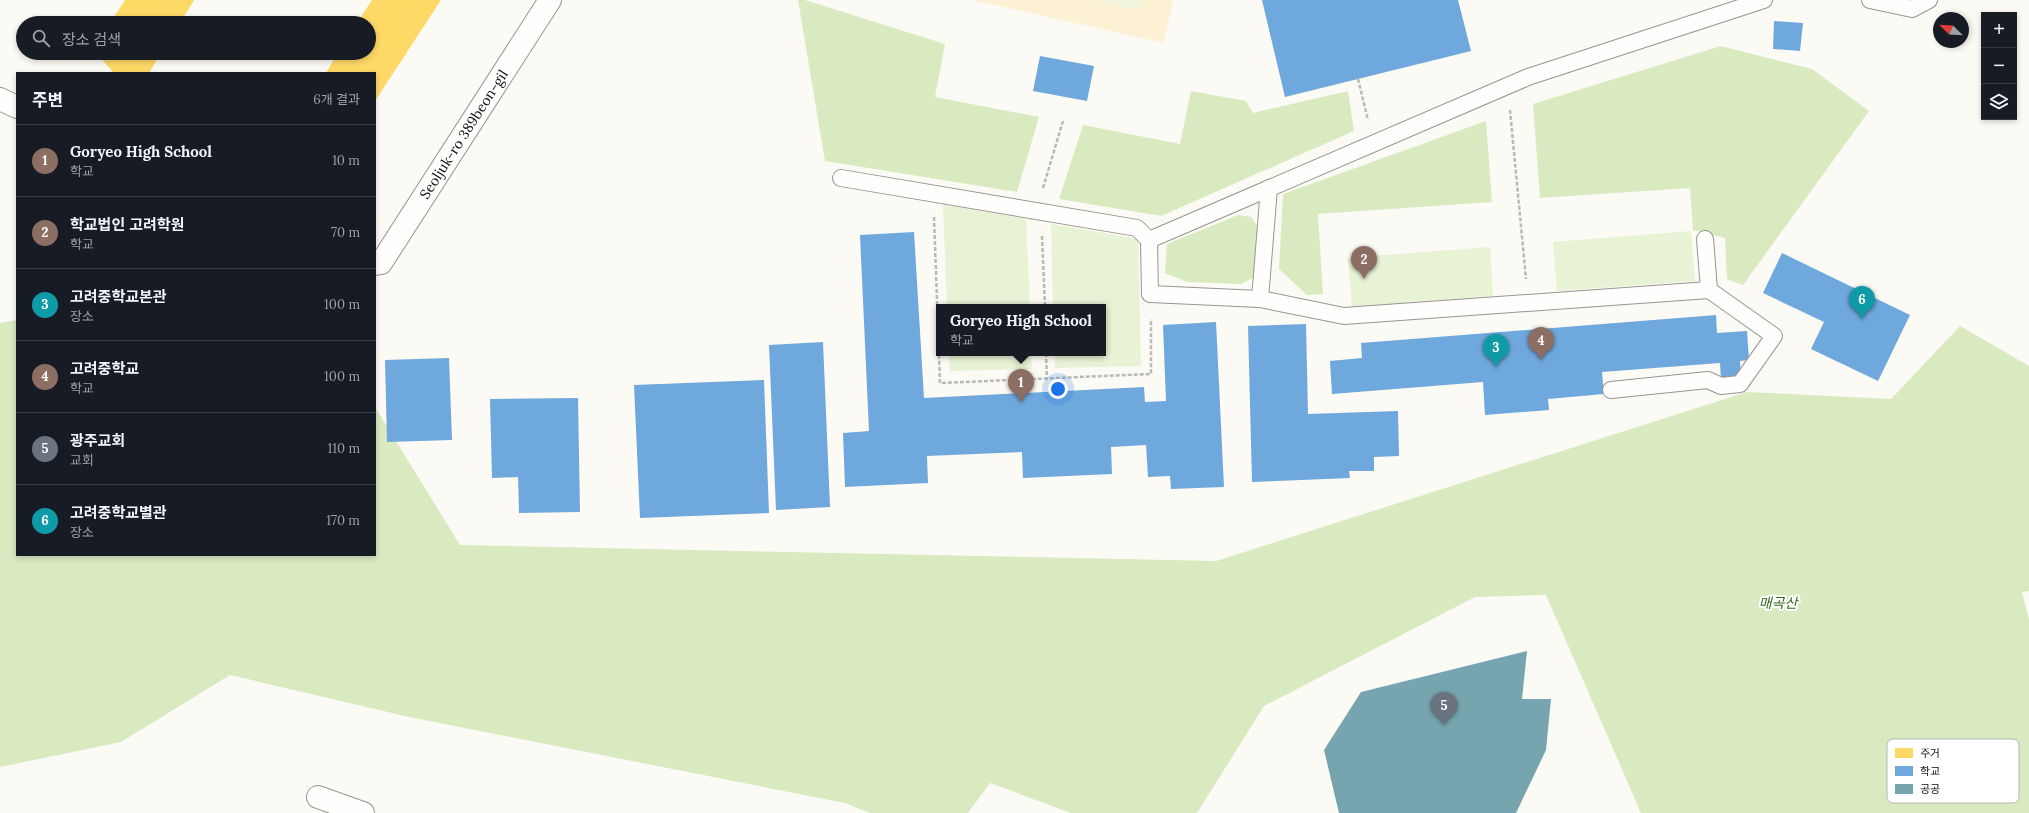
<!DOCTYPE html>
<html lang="ko">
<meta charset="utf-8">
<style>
:root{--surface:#171b24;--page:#242831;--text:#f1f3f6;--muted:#9ea1a6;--line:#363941;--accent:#b45309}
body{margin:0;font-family:Lora,"Noto Sans KR",serif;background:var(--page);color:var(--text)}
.controls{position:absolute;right:12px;top:12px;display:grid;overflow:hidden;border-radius:0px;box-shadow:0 2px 6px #0003}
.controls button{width:36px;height:36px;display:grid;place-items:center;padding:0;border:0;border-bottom:1px solid var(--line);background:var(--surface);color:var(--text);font:20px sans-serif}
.compass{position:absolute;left:1933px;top:12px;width:36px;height:36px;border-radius:50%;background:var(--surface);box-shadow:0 2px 6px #0003;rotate:294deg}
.you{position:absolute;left:1058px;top:389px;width:14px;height:14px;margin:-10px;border:3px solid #fff;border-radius:50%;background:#1a73e8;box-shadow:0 0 0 6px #1a73e833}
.badge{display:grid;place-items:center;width:26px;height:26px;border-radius:50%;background:var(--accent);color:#fff;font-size:13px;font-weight:700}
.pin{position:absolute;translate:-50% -33px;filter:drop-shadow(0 1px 2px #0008)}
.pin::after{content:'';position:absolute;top:21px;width:14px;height:12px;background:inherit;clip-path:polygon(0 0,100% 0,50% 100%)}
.popup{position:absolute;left:936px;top:304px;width:170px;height:52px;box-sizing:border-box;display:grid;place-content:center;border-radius:0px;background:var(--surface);filter:drop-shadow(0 1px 3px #0005);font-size:13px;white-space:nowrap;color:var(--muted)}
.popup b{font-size:15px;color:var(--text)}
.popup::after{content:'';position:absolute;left:50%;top:100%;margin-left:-8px;border:8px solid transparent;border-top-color:var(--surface)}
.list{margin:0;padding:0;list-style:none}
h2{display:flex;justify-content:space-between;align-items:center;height:52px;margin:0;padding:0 16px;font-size:17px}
h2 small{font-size:13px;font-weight:400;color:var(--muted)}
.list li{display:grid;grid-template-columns:26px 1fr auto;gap:12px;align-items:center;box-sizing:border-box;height:72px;padding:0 16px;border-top:1px solid var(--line)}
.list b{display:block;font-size:15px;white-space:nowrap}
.list p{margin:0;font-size:13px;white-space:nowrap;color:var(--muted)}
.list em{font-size:13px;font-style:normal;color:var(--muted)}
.icon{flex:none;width:22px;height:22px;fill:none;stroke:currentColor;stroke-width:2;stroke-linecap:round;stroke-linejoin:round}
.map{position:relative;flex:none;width:2029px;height:813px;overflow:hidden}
.search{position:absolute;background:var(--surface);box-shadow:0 2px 6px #0003;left:16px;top:16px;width:360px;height:44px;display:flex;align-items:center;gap:10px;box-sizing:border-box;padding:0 14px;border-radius:22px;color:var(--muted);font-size:15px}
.panel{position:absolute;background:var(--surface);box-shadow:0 2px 6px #0003;left:16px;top:72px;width:360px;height:484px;border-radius:0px}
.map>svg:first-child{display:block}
</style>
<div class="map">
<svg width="2029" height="813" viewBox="0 0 2029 813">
<rect width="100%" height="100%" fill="#fcfaf4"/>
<g fill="#e8f2d4">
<path d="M943 204 1026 219 1030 307H947Z"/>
<path d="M1051 224 1138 239 1141 366 1055 368V353H1103V307H1053Z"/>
<path d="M1691 231 1695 281 1557 291 1553 242Z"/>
<path d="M1490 247 1493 296 1352 307 1348 258Z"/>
<path d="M949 353H1031L1032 369 950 371Z"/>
</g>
<g fill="#d9eac1">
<path d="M798 0H805L945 44 935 97 1039 117 1017 192 825 161Z"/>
<path d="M1721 46 1812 69 1869 111 1743 285 1727 279 1725 238 1693 230 1690 188 1540 198 1533 104Z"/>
<path d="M1191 91 1246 101 1253 113 1348 91 1354 131 1161 216 1059 199 1083 125 1180 144Z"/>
<path d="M1486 121 1492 202 1318 214 1323 294 1307 295 1279 269 1283 194Z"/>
<path d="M1238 215 1251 217 1258 227 1255 277 1241 284 1187 282 1165 273 1167 244Z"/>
<path d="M17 320V555H375V407L460 545 1216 561 1747 392 1891 399 1960 326 2029 366V591L2022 592 2029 620V813H1641L1546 595 1475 597 1264 706 1197 813H1071L990 783 968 813H870L845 803 409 717 230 675 121 742 0 767V323Z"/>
</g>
<path fill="#fcf1d5" d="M973 0H1173L1164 43Z"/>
<path fill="#f0f6dd" d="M1095 0H1142L1140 10Z"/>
<g fill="#ffd966">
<path d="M125 0H194L180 23H110Z"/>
<path d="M372 0H441L375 101V73H326L338 53H369V23H357Z"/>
<path d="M96 53H161L149 73H114Z"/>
</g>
<g fill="#6fa8dc">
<path d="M1262 0H1458L1471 51 1285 97Z"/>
<path d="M1774 21 1803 23 1800 51 1773 49Z"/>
<path d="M1040 56 1094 66 1087 101 1033 91Z"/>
<path d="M914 232 924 398 1144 387 1145 402 1166 401 1163 325 1216 322 1224 487 1171 489 1170 476 1148 477 1146 445 1111 447 1112 474 1023 478 1022 452 927 456 928 483 845 487 843 433 869 431 860 235Z"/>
<path d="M1782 253 1910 315 1878 381 1811 349 1824 322 1763 293Z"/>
<path d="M1716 315 1717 333 1747 331 1749 360 1740 361 1741 379 1721 380 1720 363 1602 372 1604 394 1548 399 1549 410 1485 415 1483 382 1332 394 1330 361 1362 358 1361 343Z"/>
<path d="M1306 324 1308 414 1398 411 1399 456 1374 457V471H1349L1350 478 1252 482 1248 326Z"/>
<path d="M823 342 830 507 776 510 769 345Z"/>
<path d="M449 358 452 440 387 442 385 360Z"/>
<path d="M764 380 769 513 640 518 634 385Z"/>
<path d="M578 398 580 512 519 513 518 477 492 478 490 399Z"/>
</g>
<path fill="#76a5af" d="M1527 651 1522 699H1551L1546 750 1516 813H1339L1324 750 1361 692Z"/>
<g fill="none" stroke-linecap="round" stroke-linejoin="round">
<defs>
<g id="lane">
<path d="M1870 0 1912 9 1929 0"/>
<path d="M841 178 1137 228 1149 240 1528 77 1764 0"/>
<path d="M1705 239 1709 290"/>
<path d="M1149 240 1150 294 1260 299 1344 316 1709 290 1774 336 1740 384 1721 386 1708 380 1611 390"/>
<path d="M1260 299 1269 188"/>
</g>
<g id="street">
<path d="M0 99 17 107"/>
<path id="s1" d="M375 264 381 263 550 0"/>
<path d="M318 797 363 813"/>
</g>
</defs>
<use href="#lane" stroke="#969592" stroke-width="18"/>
<use href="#street" stroke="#969592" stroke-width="24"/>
<g stroke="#b9b9b8" stroke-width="2.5" stroke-dasharray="4 2" stroke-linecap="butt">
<path d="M1358 79 1368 120"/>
<path d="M1510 110 1526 279"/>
<path d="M1043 188 1063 121"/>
<path d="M934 217 940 383 1151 374V319"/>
<path d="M1042 236 1045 307"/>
<path d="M1046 353 1047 378"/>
</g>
<use href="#lane" stroke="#fffefd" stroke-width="16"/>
<use href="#street" stroke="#fffefd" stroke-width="22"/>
</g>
<g text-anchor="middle" stroke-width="4" stroke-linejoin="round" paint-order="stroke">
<g font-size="14" fill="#0f0f0f" stroke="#fff">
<text dy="5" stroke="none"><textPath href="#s1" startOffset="159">Seoljuk-ro 389beon-gil</textPath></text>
</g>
<g font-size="14" font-style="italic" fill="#326a1c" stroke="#fff">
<text x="1778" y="608">매곡산</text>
</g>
</g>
<rect x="1887" y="739" width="132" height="64" rx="6" fill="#fff" stroke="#b7b7b7" stroke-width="1"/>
<rect x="1895" y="748" width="18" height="10" fill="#ffd966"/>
<rect x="1895" y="766" width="18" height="10" fill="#6fa8dc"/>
<rect x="1895" y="784" width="18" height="10" fill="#76a5af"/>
<g font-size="11" fill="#0f0f0f">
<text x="1920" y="757">주거</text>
<text x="1920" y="775">학교</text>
<text x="1920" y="793">공공</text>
</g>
</svg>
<div class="controls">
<button>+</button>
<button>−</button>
<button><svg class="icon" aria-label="layers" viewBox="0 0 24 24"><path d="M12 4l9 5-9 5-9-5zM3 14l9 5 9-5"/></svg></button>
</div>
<svg class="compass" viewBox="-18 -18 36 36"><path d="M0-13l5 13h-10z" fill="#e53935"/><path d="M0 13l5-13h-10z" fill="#9ea1a6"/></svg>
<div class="you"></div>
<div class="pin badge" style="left:1021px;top:402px;background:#8d6e63">1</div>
<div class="popup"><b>Goryeo High School</b>학교</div>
<div class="pin badge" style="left:1364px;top:279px;background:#8d6e63">2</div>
<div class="pin badge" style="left:1496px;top:367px;background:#0f9aa8">3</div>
<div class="pin badge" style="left:1541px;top:360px;background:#8d6e63">4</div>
<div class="pin badge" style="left:1444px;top:725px;background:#6b7280">5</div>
<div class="pin badge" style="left:1862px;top:319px;background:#0f9aa8">6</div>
<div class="search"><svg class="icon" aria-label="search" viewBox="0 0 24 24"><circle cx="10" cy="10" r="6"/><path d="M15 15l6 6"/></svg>장소 검색</div>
<section class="panel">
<h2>주변<small>6개 결과</small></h2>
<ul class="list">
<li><span class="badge" style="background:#8d6e63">1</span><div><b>Goryeo High School</b><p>학교</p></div><em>10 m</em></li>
<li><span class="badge" style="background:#8d6e63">2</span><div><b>학교법인 고려학원</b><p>학교</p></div><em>70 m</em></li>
<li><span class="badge" style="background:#0f9aa8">3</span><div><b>고려중학교본관</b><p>장소</p></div><em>100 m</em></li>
<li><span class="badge" style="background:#8d6e63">4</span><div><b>고려중학교</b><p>학교</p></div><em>100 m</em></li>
<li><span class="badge" style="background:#6b7280">5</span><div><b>광주교회</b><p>교회</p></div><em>110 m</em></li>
<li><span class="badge" style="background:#0f9aa8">6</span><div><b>고려중학교별관</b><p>장소</p></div><em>170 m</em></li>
</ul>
</section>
</div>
